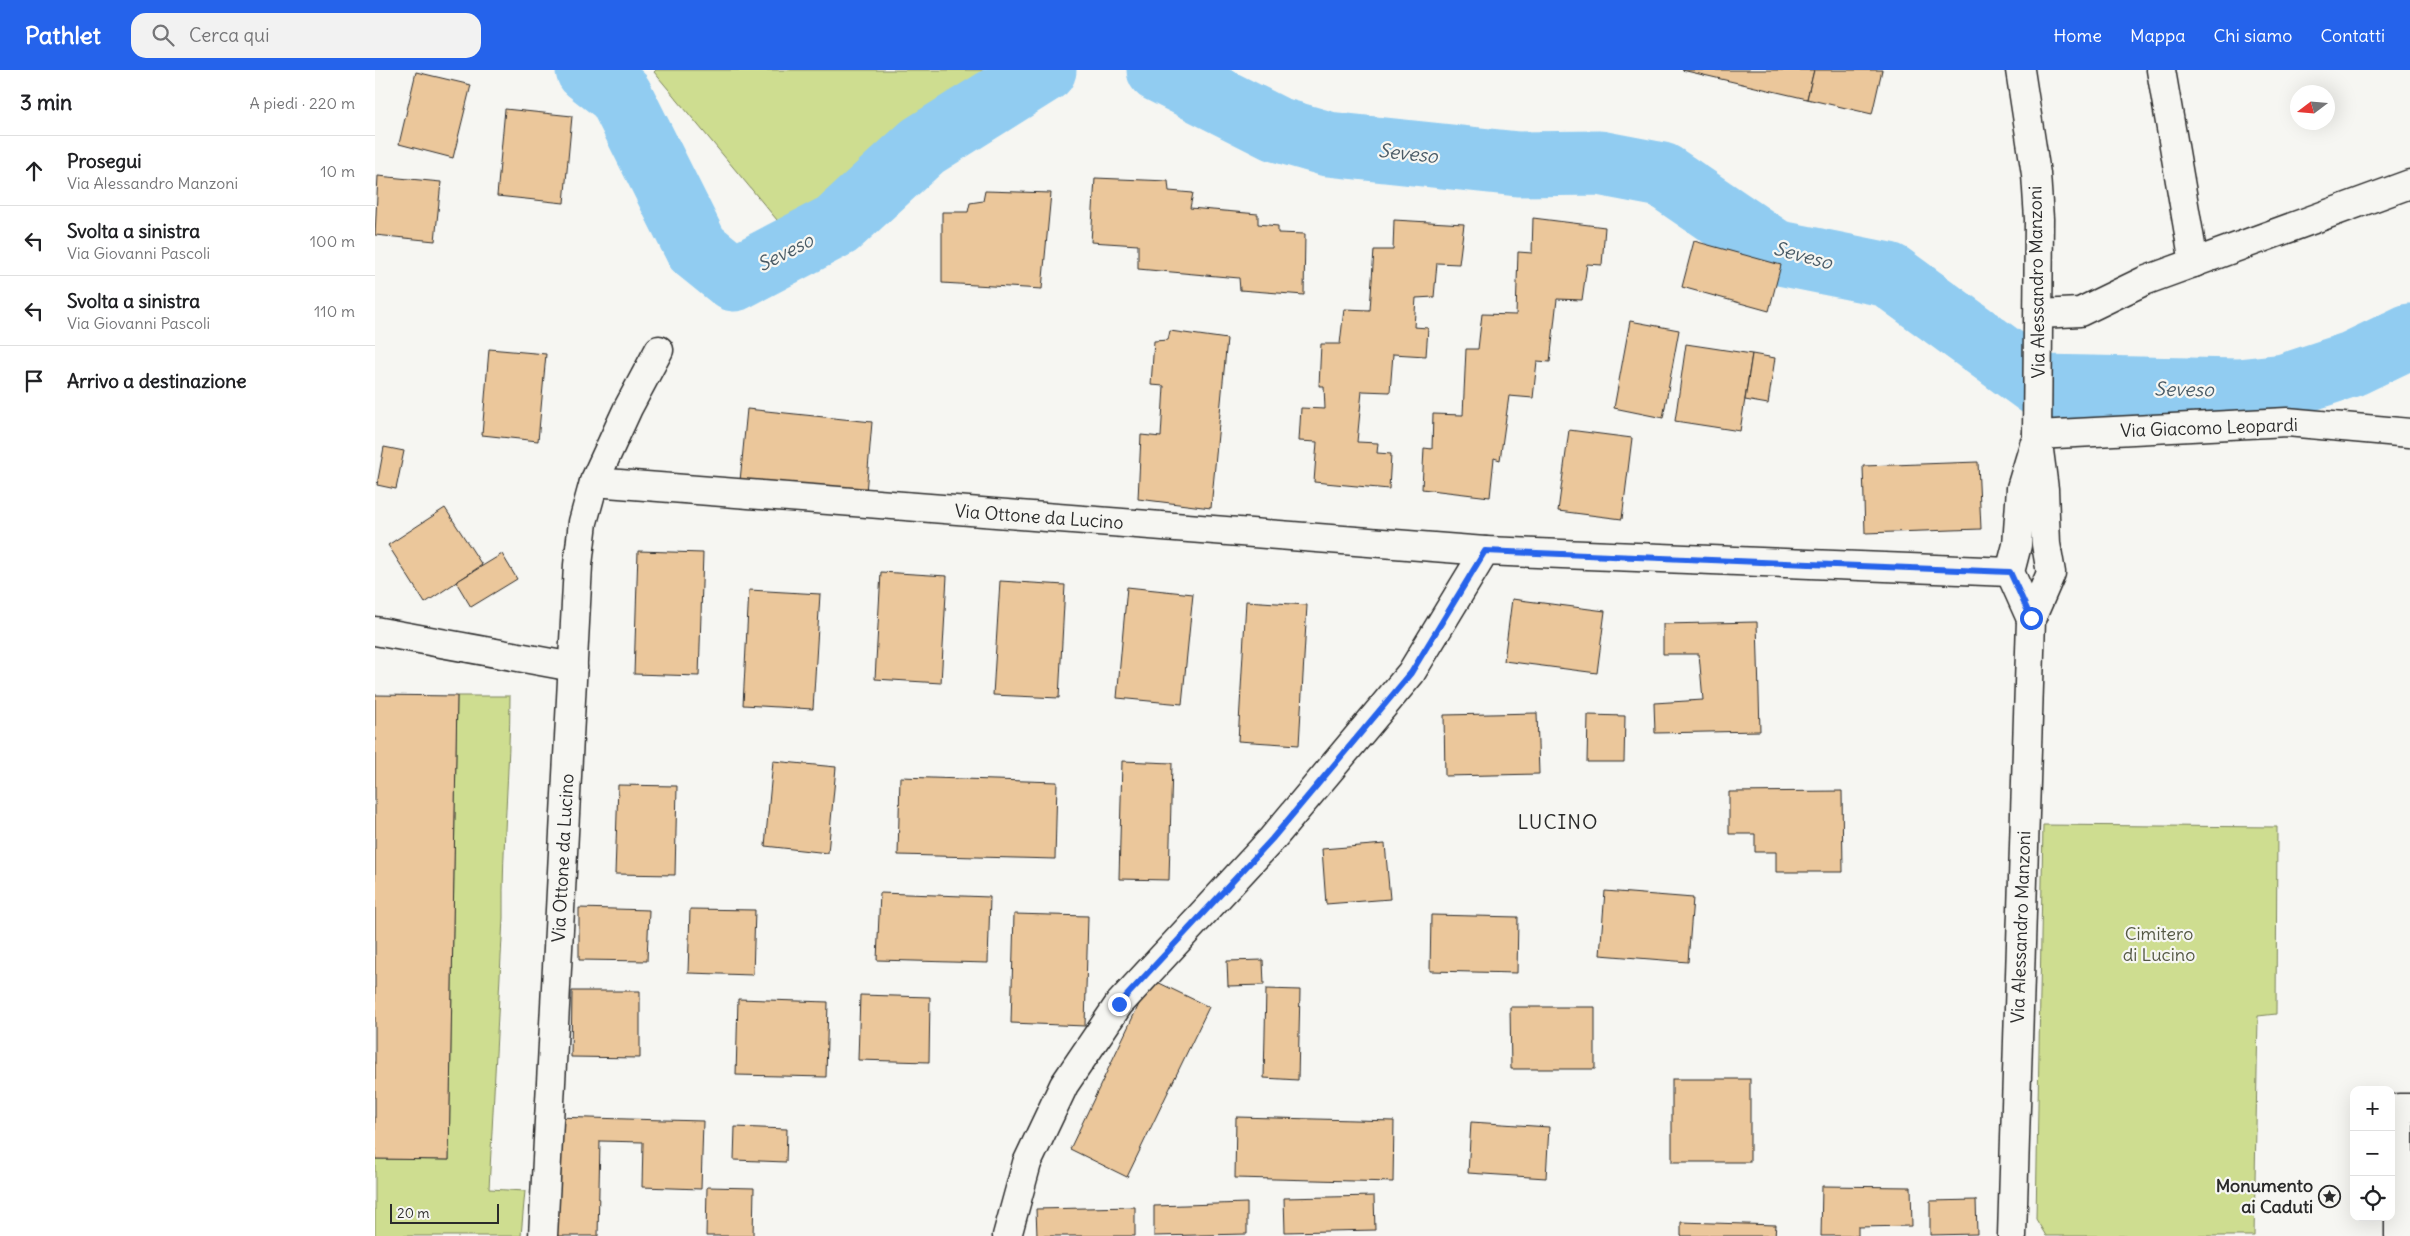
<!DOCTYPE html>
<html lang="it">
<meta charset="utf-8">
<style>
:root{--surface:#fff;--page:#f2f2f2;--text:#202124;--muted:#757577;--line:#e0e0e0;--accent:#2563eb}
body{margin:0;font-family:Delius,sans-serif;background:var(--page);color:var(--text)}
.controls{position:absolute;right:15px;bottom:15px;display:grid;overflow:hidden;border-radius:10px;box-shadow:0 5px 20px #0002}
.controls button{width:45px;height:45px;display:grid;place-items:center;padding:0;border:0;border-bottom:1px solid var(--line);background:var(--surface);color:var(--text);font:25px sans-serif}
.compass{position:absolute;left:1915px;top:15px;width:45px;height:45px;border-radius:50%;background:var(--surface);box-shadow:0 5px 20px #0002;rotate:254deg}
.scale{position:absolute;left:15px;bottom:12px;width:109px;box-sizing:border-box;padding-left:5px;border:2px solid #2b2b2b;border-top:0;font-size:14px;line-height:18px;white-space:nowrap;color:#2b2b2b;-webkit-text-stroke:4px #f6f6f2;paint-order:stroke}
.stop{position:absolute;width:15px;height:15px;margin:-11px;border:4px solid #2563eb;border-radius:50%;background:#fff}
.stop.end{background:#2563eb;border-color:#fff;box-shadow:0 1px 5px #0008}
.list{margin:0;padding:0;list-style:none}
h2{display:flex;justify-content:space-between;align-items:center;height:65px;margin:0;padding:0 20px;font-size:21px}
h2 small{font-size:16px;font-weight:400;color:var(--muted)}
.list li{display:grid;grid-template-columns:32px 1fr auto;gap:15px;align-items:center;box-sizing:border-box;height:70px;padding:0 20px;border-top:1px solid var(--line)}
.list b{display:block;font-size:19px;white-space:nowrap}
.list p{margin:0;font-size:16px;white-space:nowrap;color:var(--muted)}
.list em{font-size:16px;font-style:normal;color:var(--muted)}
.icon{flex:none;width:28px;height:28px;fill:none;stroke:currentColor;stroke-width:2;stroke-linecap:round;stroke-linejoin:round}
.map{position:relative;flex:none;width:2035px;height:1166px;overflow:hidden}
header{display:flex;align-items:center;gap:30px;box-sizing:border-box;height:70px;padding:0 25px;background:var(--accent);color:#fff}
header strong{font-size:24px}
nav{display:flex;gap:28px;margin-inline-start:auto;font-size:18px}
.search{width:350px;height:45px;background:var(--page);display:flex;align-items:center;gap:12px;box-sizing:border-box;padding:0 18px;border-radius:15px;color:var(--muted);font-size:19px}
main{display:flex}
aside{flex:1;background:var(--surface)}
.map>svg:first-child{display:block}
</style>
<header>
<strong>Pathlet</strong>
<div class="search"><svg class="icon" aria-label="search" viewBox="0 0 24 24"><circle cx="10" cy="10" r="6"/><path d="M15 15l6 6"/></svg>Cerca qui</div>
<nav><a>Home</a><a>Mappa</a><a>Chi siamo</a><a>Contatti</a></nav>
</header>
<main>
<aside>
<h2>3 min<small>A piedi · 220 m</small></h2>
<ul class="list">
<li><svg class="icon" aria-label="ahead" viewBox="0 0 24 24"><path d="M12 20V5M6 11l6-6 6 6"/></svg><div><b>Prosegui</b><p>Via Alessandro Manzoni</p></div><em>10 m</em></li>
<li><svg class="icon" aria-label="left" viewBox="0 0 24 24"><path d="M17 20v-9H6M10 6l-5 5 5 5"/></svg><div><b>Svolta a sinistra</b><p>Via Giovanni Pascoli</p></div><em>100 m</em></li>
<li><svg class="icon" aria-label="left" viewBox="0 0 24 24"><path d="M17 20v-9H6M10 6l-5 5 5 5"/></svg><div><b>Svolta a sinistra</b><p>Via Giovanni Pascoli</p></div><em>110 m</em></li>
<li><svg class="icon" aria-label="arrive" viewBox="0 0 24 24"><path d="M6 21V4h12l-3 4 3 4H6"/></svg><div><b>Arrivo a destinazione</b></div></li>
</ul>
</aside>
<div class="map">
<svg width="2035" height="1166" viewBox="0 0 2035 1166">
<rect width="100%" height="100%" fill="#f6f6f2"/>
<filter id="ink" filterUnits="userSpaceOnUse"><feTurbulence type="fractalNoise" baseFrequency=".02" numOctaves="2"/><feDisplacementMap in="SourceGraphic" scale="10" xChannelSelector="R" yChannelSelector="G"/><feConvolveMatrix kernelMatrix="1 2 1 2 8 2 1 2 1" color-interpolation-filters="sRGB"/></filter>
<g filter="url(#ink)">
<g fill="#cedd90" stroke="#7c845e">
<path d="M281 0H627L593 21 412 162 279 2Z"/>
<path d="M82 626H135C135 700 127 774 128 848L114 1119 150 1121 146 1166H0V1089L74 1090Z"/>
<path d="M1668 755 1902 757 1901 944 1883 946 1879 1166H1671L1661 1149Z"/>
</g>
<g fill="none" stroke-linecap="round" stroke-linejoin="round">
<g stroke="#91ccf1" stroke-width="65">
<path d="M213 0 245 25 322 179 359 209 462 155 548 76 669 0"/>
<path d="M784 0 901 59 953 74 1143 94 1224 93 1287 105 1400 182 1514 205 1667 317 1863 321 1910 316 1977 294 2035 266"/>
</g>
</g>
<g fill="#ebc79b" stroke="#2b2b2b">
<path d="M1307 0H1439L1432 29Z"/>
<path d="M1439 0H1507L1497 44 1432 29Z"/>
<path d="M41 2 96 15 78 88 24 74Z"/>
<path d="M130 39 197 46 189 133 122 126Z"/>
<path d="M3 106 66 112 60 171 0 165Z"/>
<path d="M720 108 793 111 794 121 818 123 815 138 883 144V154L903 156V163L930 164 929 225 865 220 864 208 763 199V175L716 172Z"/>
<path d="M610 121 676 123 667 219 567 213V142H593L595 133 608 131Z"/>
<path d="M1158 148 1230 157 1227 195 1212 194 1207 230 1182 229 1175 292 1162 291 1158 328 1134 326 1125 390 1119 388 1115 427 1047 419 1049 378 1057 379 1058 344 1088 345 1091 279H1103L1107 244 1141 245 1143 182 1157 183Z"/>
<path d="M1019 150 1089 154 1084 194 1062 193 1059 227 1041 228 1039 257 1053 258 1051 286 1018 284 1015 322 987 321 982 372 1003 373 1002 383 1016 384 1014 419 939 412 942 372 924 371 926 338 950 339 949 316H944L946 274H965L969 239 995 240 999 180H1018Z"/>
<path d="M1319 171 1406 195 1394 241 1307 217Z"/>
<path d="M1255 251 1304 260 1288 348 1239 338Z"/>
<path d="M795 261 852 269 836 438 763 429 766 365 786 367 789 316 776 315 779 271 793 270Z"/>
<path d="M1311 274 1377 284 1365 361 1300 351Z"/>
<path d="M114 279 171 284 163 371 107 365Z"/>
<path d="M1377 284 1400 288 1393 334 1370 330Z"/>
<path d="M372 339 497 352 491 423 365 411Z"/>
<path d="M1194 360 1257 368 1247 449 1183 441Z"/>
<path d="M9 377 29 381 21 419 2 415Z"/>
<path d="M1603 392 1606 459 1490 463 1488 396Z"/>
<path d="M70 438 107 495 50 533 13 475Z"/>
<path d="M263 481 328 483 324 606 259 604Z"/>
<path d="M127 484 142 509 96 537 81 512Z"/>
<path d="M506 502 572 506 566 613 500 609Z"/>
<path d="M625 511 690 515 684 628 618 625Z"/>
<path d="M752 517 818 524 807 634 742 628Z"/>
<path d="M374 520 445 524 438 639 368 635Z"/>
<path d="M1137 529 1230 541 1222 603 1129 591Z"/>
<path d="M871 531 932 535 924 675 863 671Z"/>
<path d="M1382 552 1385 661 1280 663 1279 633 1328 630 1324 584H1288V554Z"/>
<path d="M0 625 82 626 74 1090 0 1089Z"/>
<path d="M1162 643 1164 704 1070 706 1069 645Z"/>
<path d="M1213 645 1250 646 1249 692H1212Z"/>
<path d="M398 691 461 697 453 783 390 776Z"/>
<path d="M747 691 797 693 794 810 744 809Z"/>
<path d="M525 707 682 712 680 789 523 785Z"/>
<path d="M243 715 302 716 300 805 240 804Z"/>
<path d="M1467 721 1468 802H1401V782H1380V764H1354V722Z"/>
<path d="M1010 774 1015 829 951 834 947 779Z"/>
<path d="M1230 821 1318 828 1313 892 1225 885Z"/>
<path d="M505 823 615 827 613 893 502 890Z"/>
<path d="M204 838 274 840 272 891 204 890Z"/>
<path d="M315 839 380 840 378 905 313 903Z"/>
<path d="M639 844 713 846 710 956 636 953Z"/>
<path d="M1056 845 1143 847 1142 903 1055 901Z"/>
<path d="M888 890 889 915 853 916 852 891Z"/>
<path d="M776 909 834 937 752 1107 695 1079Z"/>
<path d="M891 919 925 920 923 1010 889 1008Z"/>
<path d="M197 921H265V988L196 987Z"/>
<path d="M485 925 555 927 554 992 483 990Z"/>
<path d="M363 929 453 932 451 1007 361 1005Z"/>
<path d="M1135 937H1220V999H1136Z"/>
<rect x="1297" y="1009" width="78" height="83"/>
<path d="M177 1047 328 1051 326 1119 267 1117 268 1072 225 1071 223 1166H174Z"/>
<path d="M861 1047 1019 1051 1018 1112 860 1108Z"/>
<path d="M1096 1052 1174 1057 1171 1108 1093 1103Z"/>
<path d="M360 1057 412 1059 411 1092 359 1090Z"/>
<path d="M1447 1116 1536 1117 1537 1156 1483 1157V1166H1446Z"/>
<path d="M332 1117 379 1118 378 1166H331Z"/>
<path d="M999 1126 1000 1160 910 1162 909 1128Z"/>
<path d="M1601 1130 1602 1164 1555 1165V1131Z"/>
<path d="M872 1133V1164L779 1166V1136Z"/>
<path d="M760 1137V1166H662L661 1139Z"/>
<path d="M1306 1152 1401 1155 1400 1166H1306Z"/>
</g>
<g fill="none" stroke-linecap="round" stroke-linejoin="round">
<defs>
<g id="street">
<path d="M1786 0 1819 193"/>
<path d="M1664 244 1705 242 1769 211 2035 114"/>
<path d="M1662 365 1912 352 2035 363"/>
<path d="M219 412 253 338 284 280"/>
<path d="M1656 549 1635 502 1642 475 1646 418 1659 375"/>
<path d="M0 561 198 597"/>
<path d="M168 1166 203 495 208 452 219 412 1110 481"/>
<path d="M632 1166 652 1093 689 1015 744 934 897 769 1036 603 1110 481 1635 502"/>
<path d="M1637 1166 1656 549 1676 503 1671 474 1669 419 1662 365 1664 149 1661 104 1645 0"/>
<path d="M2024 1166V1038H2035"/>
</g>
</defs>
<use href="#street" stroke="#2b2b2b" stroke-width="31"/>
<use href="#street" stroke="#f6f6f2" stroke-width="28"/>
</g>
</g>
<g fill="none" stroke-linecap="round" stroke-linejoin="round" filter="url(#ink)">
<path stroke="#2563eb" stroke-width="6" d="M744 934 897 769 1036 603 1110 481 1635 502 1656 548"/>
</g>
<defs>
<symbol id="sight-ring" viewBox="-11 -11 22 22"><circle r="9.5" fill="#f6f6f2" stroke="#2b2b2b" stroke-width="1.5"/><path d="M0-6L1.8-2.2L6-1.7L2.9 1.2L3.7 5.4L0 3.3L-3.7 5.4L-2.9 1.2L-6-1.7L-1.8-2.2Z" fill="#2b2b2b"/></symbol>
</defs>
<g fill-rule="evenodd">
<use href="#sight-ring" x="1942" y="1114" width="25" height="25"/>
</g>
<g text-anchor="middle" stroke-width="4.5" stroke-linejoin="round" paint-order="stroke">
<g font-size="18" fill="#2b2b2b" stroke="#f6f6f2">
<text transform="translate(1662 212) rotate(-91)" y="6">Via Alessandro Manzoni</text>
<text transform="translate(1834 358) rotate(-2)" y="6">Via Giacomo Leopardi</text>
<text transform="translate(664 447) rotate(4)" y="6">Via Ottone da Lucino</text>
<text transform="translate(188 788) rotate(-87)" y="6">Via Ottone da Lucino</text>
<text transform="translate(1646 857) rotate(-88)" y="6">Via Alessandro Manzoni</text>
</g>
<g font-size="18" fill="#545844" stroke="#f6f6f2">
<text x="1784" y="870">Cimitero<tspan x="1784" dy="21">di Lucino</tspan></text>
</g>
<g font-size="18" font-weight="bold" fill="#2b2b2b" stroke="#f6f6f2" text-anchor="end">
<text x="1938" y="1122">Monumento<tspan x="1938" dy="21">ai Caduti</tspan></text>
</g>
<g font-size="19" font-style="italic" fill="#4a5b66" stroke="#f6f6f2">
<text transform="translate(1033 83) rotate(6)" y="7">Seveso</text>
<text transform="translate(410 182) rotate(-27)" y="7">Seveso</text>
<text transform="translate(1428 185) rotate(15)" y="7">Seveso</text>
<text transform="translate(1809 319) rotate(1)" y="7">Seveso</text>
</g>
<g font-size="20" letter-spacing="1" fill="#2b2b2b" stroke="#f6f6f2">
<text x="1183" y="759">LUCINO</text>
</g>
</g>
</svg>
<div class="controls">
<button>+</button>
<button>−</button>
<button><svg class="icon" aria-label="locate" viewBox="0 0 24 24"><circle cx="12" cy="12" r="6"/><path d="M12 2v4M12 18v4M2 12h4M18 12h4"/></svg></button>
</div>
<svg class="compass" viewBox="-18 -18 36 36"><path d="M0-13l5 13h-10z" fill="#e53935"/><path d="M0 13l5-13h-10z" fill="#757577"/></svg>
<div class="scale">20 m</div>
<div class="stop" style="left:1656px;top:548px"></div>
<div class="stop end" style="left:744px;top:934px"></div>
</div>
</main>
